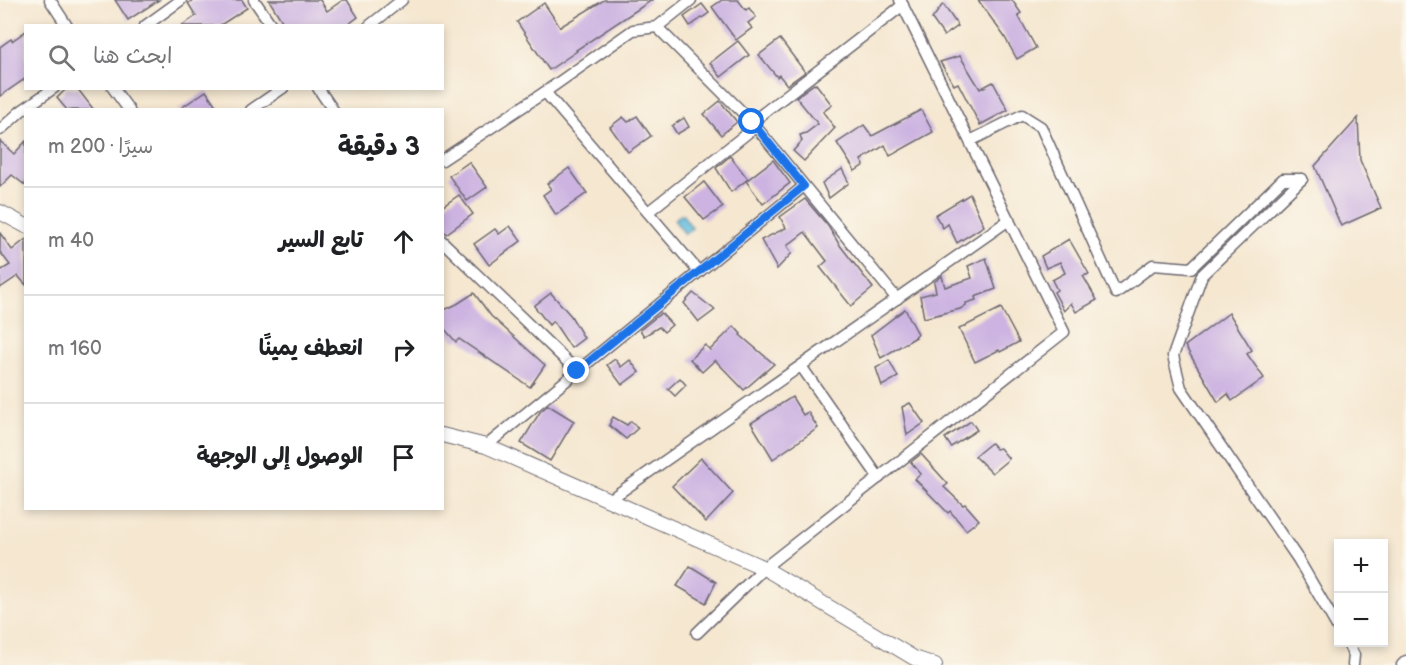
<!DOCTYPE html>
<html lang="ar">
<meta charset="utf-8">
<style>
:root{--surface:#fff;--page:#f6f6f6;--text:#202124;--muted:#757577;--line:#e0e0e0}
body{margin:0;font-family:"Balsamiq Sans","Playpen Sans Arabic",sans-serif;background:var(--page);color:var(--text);direction:rtl}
.controls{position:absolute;right:18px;bottom:18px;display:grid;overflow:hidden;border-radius:0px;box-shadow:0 3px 9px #0003}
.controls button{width:54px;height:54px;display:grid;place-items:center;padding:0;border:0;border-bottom:2px solid var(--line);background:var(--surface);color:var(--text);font:30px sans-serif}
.stop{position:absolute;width:18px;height:18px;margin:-14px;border:4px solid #1a73e8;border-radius:50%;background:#fff}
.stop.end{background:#1a73e8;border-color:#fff;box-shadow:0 2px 6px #0008}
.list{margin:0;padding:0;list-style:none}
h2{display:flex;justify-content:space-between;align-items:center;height:78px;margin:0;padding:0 24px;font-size:26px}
h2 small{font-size:20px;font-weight:400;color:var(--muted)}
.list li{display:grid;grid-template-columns:39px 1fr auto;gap:18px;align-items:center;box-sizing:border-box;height:108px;padding:0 24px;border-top:2px solid var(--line)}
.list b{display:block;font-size:22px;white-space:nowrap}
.list em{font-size:20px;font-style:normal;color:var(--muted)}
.icon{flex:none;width:33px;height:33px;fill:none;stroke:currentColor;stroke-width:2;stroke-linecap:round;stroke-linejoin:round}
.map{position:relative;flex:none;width:1406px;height:665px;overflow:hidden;direction:ltr}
.search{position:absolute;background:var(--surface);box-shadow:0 3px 9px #0003;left:24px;top:24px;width:420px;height:66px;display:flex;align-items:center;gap:15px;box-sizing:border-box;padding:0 21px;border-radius:0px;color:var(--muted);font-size:22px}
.panel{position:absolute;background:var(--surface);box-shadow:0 3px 9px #0003;left:24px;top:108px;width:420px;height:402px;border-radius:0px;direction:rtl}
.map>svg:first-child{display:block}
</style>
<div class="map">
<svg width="1406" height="665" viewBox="0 0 1406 665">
<rect width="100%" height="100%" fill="#fbf7ec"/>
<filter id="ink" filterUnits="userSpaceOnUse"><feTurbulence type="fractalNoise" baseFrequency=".0167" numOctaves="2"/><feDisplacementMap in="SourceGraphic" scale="12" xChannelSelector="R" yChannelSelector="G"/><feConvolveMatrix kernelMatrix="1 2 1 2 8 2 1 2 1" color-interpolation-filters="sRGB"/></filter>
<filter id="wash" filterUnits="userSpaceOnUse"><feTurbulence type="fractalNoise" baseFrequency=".008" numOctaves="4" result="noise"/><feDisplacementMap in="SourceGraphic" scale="24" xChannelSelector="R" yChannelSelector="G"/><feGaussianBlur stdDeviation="1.35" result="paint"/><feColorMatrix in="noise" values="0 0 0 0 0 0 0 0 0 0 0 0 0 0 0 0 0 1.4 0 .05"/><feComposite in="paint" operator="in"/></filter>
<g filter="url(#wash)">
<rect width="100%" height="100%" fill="#f5e7d0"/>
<path fill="#60bdde" stroke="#41708c" stroke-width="1.5" d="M682 214 692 228 685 234 674 220Z"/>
<g id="blocks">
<g fill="#ccb3e1">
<path d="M115 0H159L128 20Z"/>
<path d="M194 0H242L247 8 219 26H181L196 16 188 3Z"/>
<path d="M269 0H320L327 11 343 0H347L358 17 346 26H285Z"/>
<path d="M604 0H652L576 50 577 51 549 70 517 22 544 3 560 27Z"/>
<path d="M722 0H738L746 10 749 8 756 17 748 23 752 28 736 40 712 7Z"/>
<path d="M978 0H1012L1021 13 1018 15 1036 48 1017 59 1004 36Z"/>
<path d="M702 4 709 13 690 26 684 17Z"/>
<path d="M943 4 958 26 944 36 932 19Z"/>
<path d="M26 31V78L0 96V47L11 39 12 41Z"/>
<path d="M780 39 805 72 787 85 779 75 777 77 759 55Z"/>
<path d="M738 41 749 55 721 77 710 63Z"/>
<path d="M960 56 980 89 993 82 1008 110 980 125 958 83 954 85 940 62Z"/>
<path d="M814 84 815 85 816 84 832 105 823 112 835 128 804 161 793 151 802 141 800 135 806 133 818 124 796 97Z"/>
<path d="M67 88H77L94 110H67L57 98Z"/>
<path d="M206 91 219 110H178Z"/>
<path d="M720 101 737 122 721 135 704 114Z"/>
<path d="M921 110 933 132 890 156 885 145 861 160 864 165 855 171 837 143 864 125 872 136Z"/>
<path d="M637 116 651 136 628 152 610 127 623 117 628 122Z"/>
<path d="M684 118 689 127 677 134 672 126Z"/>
<path d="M1358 118 1360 160 1381 208 1341 226 1315 166Z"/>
<path d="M0 141 14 154 26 141V186L12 175 0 187Z"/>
<path d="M730 156 748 179 731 192 716 168Z"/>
<path d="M773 160 790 183 763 204 746 181Z"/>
<path d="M469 162 487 187 467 201 449 176Z"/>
<path d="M569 168 587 193 556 215 543 195 551 189 547 184Z"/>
<path d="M842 169 849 183 829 198 822 183Z"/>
<path d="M704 182 723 207 704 220 685 197Z"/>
<path d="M970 194 984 226 957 243 948 224 943 228 935 215Z"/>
<path d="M459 195 473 214 446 234 442 229V207Z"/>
<path d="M805 199 828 226 839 244 873 288 851 306 820 267 827 261 805 232 787 246 792 253 777 269 761 240 786 228 780 217Z"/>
<path d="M510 226 521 241 489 265 474 244 495 229 499 234Z"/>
<path d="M0 233 12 250 26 239V285L18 276 0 288V271L10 265 0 252Z"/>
<path d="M1069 239 1089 274 1083 276 1097 300 1076 312 1071 303 1064 311 1054 292 1057 290 1052 280 1065 273 1060 262 1046 268 1041 256Z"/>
<path d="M986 258 996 289 975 297 976 300 966 303V305L960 309 924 318 920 296 936 292 934 282 942 276 945 287 972 278 968 266Z"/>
<path d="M474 293 491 316 545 365 530 387 459 339 456 342 442 326V311L457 304Z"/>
<path d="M551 293 571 316 584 338 571 348 553 321 549 325 534 306Z"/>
<path d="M693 293 715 310 699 322 684 303Z"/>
<path d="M1001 308 1019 342 1000 352 999 350 975 362 959 329Z"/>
<path d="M905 309 918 334 915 336 916 337 881 358 871 335Z"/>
<path d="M661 313 672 325 664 332 659 327 644 336 640 330Z"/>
<path d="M1229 313 1252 350 1247 354 1264 378 1232 401 1228 394 1218 402 1185 346Z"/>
<path d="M734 326 741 334 740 335 774 364 744 390 715 360 702 372 690 359 705 345 710 350Z"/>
<path d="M615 359 621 367 630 360 639 372 622 385 607 365Z"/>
<path d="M889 360 898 377 882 386 876 368Z"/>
<path d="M680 378 686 385 675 396 668 389Z"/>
<path d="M792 397 803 415 808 412 818 428 773 459 751 423Z"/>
<path d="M910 403 924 423 907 435 902 407Z"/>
<path d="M548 405 574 421 550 461 521 443 540 412Z"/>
<path d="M613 417 627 425 631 421 638 428 626 439 609 425Z"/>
<path d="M971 421 977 430 951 447 945 438Z"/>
<path d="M991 443 996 449 1000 448 1009 459 992 473 975 456Z"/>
<path d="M921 454 948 484 944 487 963 505 965 504 979 520 966 530 950 511 948 513 915 479 921 474 911 462Z"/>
<path d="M701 458 733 493 706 522 672 486Z"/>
<path d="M690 566 716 582 706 603 677 586Z"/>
</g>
</g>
</g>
<g filter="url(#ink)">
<use href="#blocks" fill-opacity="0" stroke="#6c676f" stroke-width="1.5"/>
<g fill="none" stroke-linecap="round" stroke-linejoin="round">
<defs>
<g id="minor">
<path d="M50 0 67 26"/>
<path d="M254 0 272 26"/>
<path d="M145 26 181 0"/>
<path d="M369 26 402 0"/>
<path d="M657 27 752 122 897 299"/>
<path d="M113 88 129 110"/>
<path d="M318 88 333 110"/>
<path d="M545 92 699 272"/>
<path d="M251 110 283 88"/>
<path d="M752 122 903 5"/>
<path d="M0 130 21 111 54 88"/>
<path d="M970 141 1022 115 1041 127 1116 293 1153 265 1191 268 1283 179H1302"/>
<path d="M442 160 545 92 633 30 657 27 691 0"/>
<path d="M1302 179 1202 275 1173 356 1181 388 1298 559 1338 628"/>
<path d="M648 212 755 127"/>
<path d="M442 241 577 371"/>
<path d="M801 366 879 478"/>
<path d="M486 446 804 186"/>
<path d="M609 500 1009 220"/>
<path d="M697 633 764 568 1064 332 900 0"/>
<path d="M1347 642 1354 655 1353 665"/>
<path d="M1402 665 1406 661"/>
</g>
<g id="tertiary">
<path d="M0 212 26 226"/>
<path d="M442 435 486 446 764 568 914 658 935 665"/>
</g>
</defs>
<use href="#minor" stroke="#6c676f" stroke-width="13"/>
<use href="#tertiary" stroke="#6c676f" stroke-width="16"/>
<use href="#minor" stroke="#fff" stroke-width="10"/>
<use href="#tertiary" stroke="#fff" stroke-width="14"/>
</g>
</g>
<g fill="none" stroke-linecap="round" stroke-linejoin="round" filter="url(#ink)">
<path stroke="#1a73e8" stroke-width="8" d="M577 371 804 186 752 122"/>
</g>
</svg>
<div class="controls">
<button>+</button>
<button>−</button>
</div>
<div class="stop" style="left:752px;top:122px"></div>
<div class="stop end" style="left:577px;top:371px"></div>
<div class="search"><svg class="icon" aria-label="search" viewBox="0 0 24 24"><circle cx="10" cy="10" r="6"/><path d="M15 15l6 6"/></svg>ابحث هنا</div>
<section class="panel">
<h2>3 دقيقة<small>سيرًا · 200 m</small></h2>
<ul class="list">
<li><svg class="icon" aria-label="ahead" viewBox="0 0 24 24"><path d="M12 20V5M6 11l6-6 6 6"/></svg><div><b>تابع السير</b></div><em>40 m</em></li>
<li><svg class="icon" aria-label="right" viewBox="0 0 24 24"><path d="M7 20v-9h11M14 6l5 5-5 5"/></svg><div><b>انعطف يمينًا</b></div><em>160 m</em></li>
<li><svg class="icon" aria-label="arrive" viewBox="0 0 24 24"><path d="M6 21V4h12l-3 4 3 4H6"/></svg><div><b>الوصول إلى الوجهة</b></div></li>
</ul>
</section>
</div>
